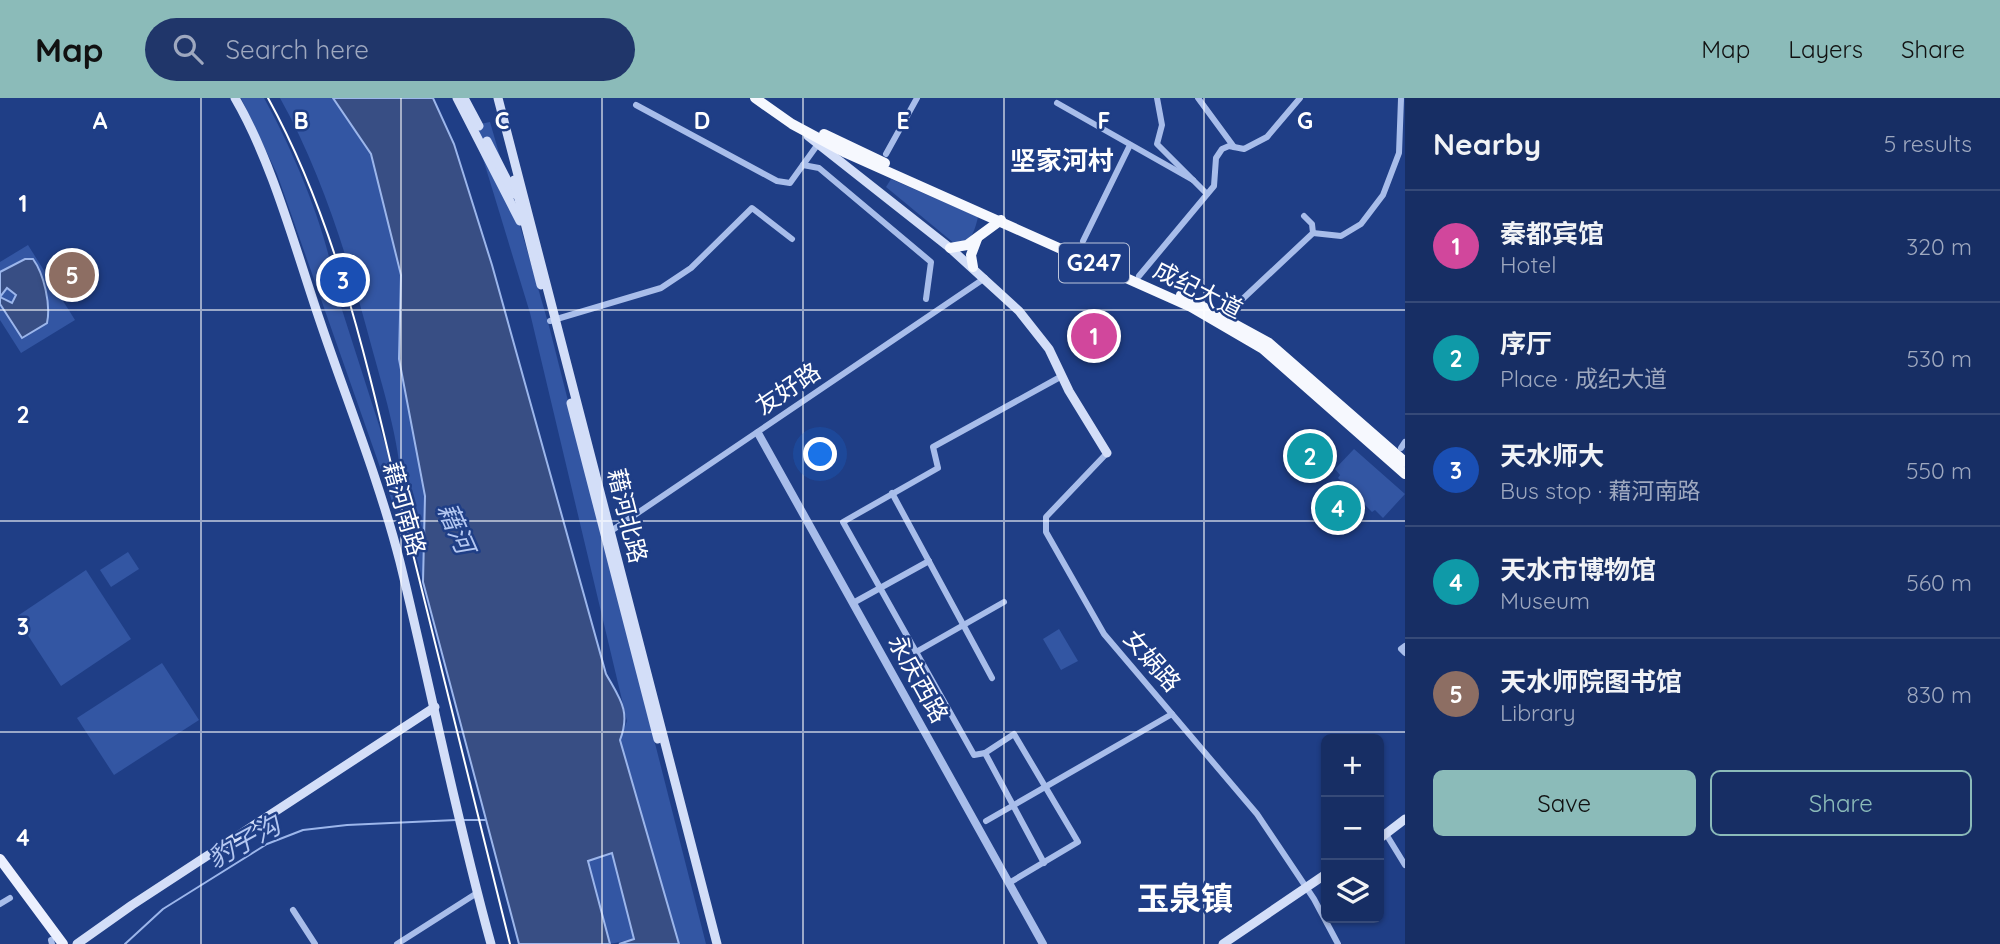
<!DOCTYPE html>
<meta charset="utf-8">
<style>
:root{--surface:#172e64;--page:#20366a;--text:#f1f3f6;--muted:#9ea8bf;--line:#364a78;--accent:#8bbbb9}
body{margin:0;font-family:Quicksand,"Noto Sans SC",sans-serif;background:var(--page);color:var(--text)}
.controls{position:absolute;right:21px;bottom:21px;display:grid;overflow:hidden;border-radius:10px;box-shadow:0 2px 5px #0004}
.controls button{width:63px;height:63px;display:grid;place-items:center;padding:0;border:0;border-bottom:2px solid var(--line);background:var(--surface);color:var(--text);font:35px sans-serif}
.you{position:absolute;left:821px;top:357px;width:24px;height:24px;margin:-18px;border:5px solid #fff;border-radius:50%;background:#1a73e8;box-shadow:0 0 0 10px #1a73e833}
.badge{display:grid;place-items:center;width:46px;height:46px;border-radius:50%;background:var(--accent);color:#fff;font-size:23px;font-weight:700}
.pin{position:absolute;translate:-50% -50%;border:4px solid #fff;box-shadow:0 2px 7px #0006}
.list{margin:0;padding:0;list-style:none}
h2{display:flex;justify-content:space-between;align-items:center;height:91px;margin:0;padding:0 28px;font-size:30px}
h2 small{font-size:23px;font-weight:400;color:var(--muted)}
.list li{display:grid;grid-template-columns:46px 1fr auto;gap:21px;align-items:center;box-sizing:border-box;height:112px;padding:0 28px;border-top:2px solid var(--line)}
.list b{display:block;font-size:26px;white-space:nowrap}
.list p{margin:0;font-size:23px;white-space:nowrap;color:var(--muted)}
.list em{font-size:23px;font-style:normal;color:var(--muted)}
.actions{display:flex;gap:14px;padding:21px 28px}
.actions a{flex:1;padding:16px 0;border:2px solid var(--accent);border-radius:10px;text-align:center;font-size:24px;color:var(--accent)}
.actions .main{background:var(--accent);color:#111}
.icon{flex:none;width:38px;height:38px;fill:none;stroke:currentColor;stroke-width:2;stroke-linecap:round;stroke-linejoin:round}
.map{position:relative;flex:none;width:1405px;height:846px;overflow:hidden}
header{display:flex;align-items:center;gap:42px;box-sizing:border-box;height:98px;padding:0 35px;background:var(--accent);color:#111}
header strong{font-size:33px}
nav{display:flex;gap:38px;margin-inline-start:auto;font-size:24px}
.search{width:490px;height:63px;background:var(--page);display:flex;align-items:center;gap:18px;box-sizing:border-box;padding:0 24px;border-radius:38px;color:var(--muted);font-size:26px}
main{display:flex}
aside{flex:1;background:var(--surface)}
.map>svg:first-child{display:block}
</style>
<header>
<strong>Map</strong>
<div class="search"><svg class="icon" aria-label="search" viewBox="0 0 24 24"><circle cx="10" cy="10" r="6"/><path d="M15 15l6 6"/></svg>Search here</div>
<nav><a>Map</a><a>Layers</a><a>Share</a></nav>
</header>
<main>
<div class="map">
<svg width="1405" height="846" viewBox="0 0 1405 846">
<rect width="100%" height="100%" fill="#1f3e86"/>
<g fill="#3356a3">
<path d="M241 0H264C294 54 327 132 336 193L402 399C401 350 386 301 373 254 350 168 324 79 280 0H333L371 56 401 177 399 261 425 398 423 484 403 406 394 409 277 76Z"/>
<path d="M490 24 549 228 706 846H679L620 642 627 623 530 215 484 64 470 28Z"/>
<path d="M891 81 978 119C974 135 972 143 955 146L886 89Z"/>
<path d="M28 147 75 222 21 255 0 222V164Z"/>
<path d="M1354 351 1405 396 1383 420 1375 412 1372 414 1338 380 1340 377 1335 371Z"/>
<path d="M128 454 139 471 111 489 100 472Z"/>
<path d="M86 472 131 541 61 588 16 519Z"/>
<path d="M1059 531 1078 563 1061 572 1043 541Z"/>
<path d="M162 565 199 622 114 677 77 620Z"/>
<path d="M612 754 634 841 610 846 588 762Z"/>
</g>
<g fill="#384e84" stroke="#9cb6eb" stroke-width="2">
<path d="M333 0H433L454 46 492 167 606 576C620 601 631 613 620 642L679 846H619L634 841 612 755 588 763 610 846H519L423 484 425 398 399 261 401 177 371 56Z"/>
<path d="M25 161H33C44 176 51 207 47 225L22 240 0 206V199L12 205 16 197 7 190 0 199V174Z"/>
</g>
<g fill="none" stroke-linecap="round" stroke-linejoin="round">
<g stroke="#9cb6eb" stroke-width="2">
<path d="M462 722H485"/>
<path d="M125 846 163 811 267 746 303 732 347 727 456 722"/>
</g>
<g stroke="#a8bdea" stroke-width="6">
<path d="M1157 0 1162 27 1157 46 1207 96"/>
<path d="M1198 0 1234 49"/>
<path d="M1057 5 1193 82"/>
<path d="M636 7 777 83 790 85 818 46"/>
<path d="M886 56 917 0"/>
<path d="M803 67 819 70 931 164 926 201"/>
<path d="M1313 135 1341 138 1361 126 1383 97 1399 55 1401 1"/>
<path d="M1083 143 1130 47"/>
<path d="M1139 178 1214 88 1216 60 1222 51 1229 48 1244 51 1267 39 1300 0"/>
<path d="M1232 211 1313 135 1312 126 1304 118"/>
<path d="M550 223 661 190 691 170 752 110 792 141"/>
<path d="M1401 350 1405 344"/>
<path d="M1107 355 1046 419V434L1104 536 1257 716 1314 801 1338 846"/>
<path d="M892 395 992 580"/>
<path d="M611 433 985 180"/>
<path d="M853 505 929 463"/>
<path d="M1405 548 1401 551 1405 555"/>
<path d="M916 554 1004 504"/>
<path d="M985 655 1014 636 1078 744 1009 785"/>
<path d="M986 723 1172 616"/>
<path d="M1386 736 1405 767"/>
<path d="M1044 765 985 655 974 657 843 424 938 370 933 349 1062 278"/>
<path d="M0 806 10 800"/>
<path d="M293 812 315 846"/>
<path d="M51 842 52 846"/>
<path d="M397 846 477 795"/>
</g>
<path stroke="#a8bdea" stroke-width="8" d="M758 335 1043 846"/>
<g stroke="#d3def8" stroke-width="9">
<path d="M235 0C272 63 296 153 320 223 347 303 379 382 400 464 431 591 456 720 491 846"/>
<path d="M457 0 520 123"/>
<path d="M464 0 479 28"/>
<path d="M498 0 717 846"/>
<path d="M808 38 950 150 1019 213 1049 251 1069 293 1107 355"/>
<path d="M487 43 514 96"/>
<path d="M514 82 541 187"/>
<path d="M571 305 658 641"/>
<path d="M1379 741 1405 721"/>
<path d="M77 846 132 807 435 609"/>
<path d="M1223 846 1326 776"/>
</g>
<path stroke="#ecf0fe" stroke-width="10" d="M0 761 63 846"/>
<g stroke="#f6f8fe" stroke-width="10">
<path d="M755 0 792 26 846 55 1191 209 1263 251 1405 376"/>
<path d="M824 36 885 65"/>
<path d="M950 150 967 147 1001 122"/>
<path d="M973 169 971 157 977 141"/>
<path d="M1181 197 1269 245 1405 364"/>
</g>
<path stroke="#fff" stroke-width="2" d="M268 0C337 125 368 270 401 408 437 554 474 700 510 846"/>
</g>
<path fill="none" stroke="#fff" stroke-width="2" stroke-opacity="0.55" d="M201 0V846M401 0V846M602 0V846M803 0V846M1004 0V846M1204 0V846M0 212H1405M0 423H1405M0 634H1405"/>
<g text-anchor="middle" stroke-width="5" stroke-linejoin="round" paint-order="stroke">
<rect fill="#1f3e86" stroke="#bcc5db" stroke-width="2" x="1059" y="145.5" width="70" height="39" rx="5"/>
<g font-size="23" font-weight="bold" fill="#fff">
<text x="1094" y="173">G247</text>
</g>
<g font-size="24" fill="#fff" stroke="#1f3e86">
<text transform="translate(1198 192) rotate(27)" y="8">成纪大道</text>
<text transform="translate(788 291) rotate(-34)" y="8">友好路</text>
<text transform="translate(404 411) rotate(74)" y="8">藉河南路</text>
<text transform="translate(627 418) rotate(76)" y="8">藉河北路</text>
<text transform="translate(1152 563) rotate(49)" y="8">女娲路</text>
<text transform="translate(918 581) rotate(61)" y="8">永庆西路</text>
</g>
<g font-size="26" font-weight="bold" fill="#fff" stroke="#1f3e86">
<text x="1062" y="72">坚家河村</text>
</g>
<g font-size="26" font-style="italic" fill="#b4c7f1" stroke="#1f3e86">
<text transform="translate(456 430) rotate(66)" y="9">藉河</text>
<text transform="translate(244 744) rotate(-29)" y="9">豹子沟</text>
</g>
<g font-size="32" font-weight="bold" fill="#fff" stroke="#1f3e86">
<text x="1185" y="812">玉泉镇</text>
</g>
</g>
<g font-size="23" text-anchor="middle" font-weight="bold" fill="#fff" stroke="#1f3e86" stroke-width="5" stroke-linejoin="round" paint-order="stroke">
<text x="100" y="31">A</text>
<text x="301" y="31">B</text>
<text x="502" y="31">C</text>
<text x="702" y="31">D</text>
<text x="903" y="31">E</text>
<text x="1104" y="31">F</text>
<text x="1305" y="31">G</text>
<text x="23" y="114">1</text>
<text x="23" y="325">2</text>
<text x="23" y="537">3</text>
<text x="23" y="748">4</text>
</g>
</svg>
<div class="controls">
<button>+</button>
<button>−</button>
<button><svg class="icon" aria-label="layers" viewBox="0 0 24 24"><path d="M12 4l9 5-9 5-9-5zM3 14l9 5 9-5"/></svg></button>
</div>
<div class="you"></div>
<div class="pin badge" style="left:1094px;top:238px;background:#d1479c">1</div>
<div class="pin badge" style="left:1310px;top:358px;background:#0f9aa8">2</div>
<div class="pin badge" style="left:343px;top:182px;background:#1a4fb4">3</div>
<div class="pin badge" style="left:1338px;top:410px;background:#0f9aa8">4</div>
<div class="pin badge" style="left:72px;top:177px;background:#8d6e63">5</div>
</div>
<aside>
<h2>Nearby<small>5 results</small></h2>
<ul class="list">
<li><span class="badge" style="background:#d1479c">1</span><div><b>秦都宾馆</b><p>Hotel</p></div><em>320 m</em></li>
<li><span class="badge" style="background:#0f9aa8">2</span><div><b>序厅</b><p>Place · 成纪大道</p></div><em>530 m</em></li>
<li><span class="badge" style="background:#1a4fb4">3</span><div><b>天水师大</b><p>Bus stop · 藉河南路</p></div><em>550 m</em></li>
<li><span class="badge" style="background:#0f9aa8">4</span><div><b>天水市博物馆</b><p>Museum</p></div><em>560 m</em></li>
<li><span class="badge" style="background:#8d6e63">5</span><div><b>天水师院图书馆</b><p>Library</p></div><em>830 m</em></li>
</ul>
<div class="actions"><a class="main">Save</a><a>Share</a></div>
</aside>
</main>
